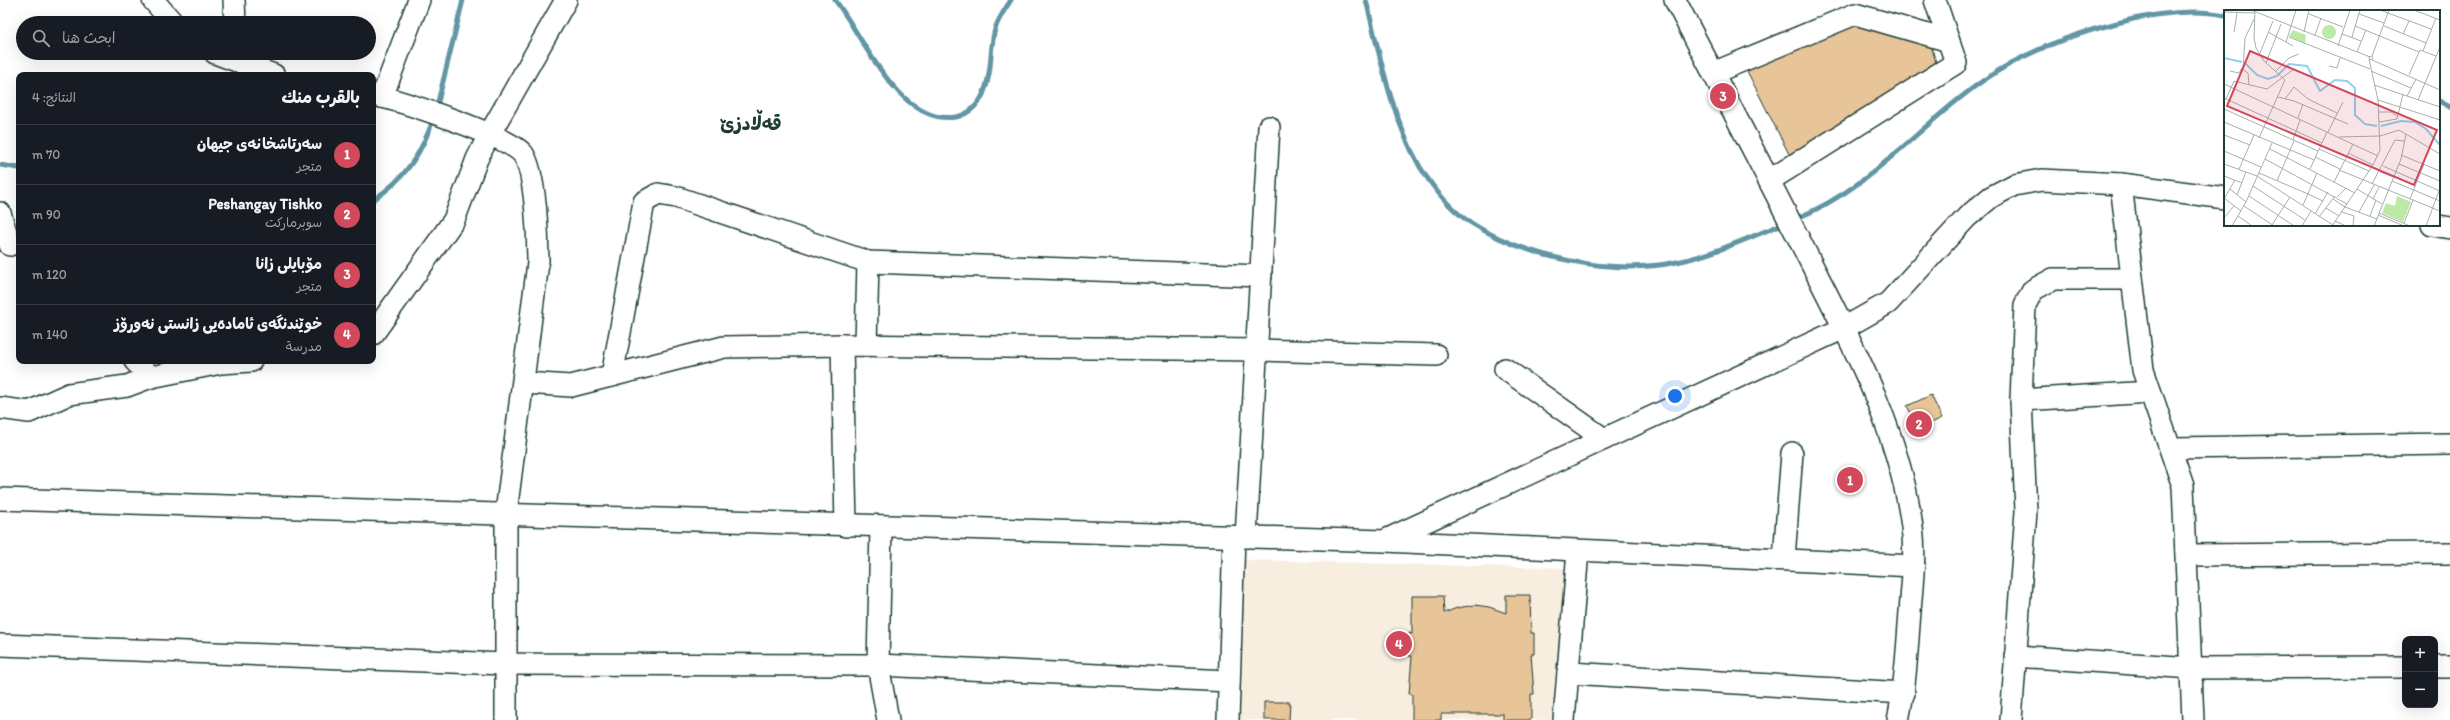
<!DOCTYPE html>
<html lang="ar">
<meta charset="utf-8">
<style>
:root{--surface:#171b24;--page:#242831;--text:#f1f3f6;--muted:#9ea1a6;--line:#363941;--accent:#d1495b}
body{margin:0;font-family:Itim,"Playpen Sans Arabic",sans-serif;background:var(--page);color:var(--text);direction:rtl}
.controls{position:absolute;right:12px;bottom:12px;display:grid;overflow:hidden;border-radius:8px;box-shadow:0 4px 16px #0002}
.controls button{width:36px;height:36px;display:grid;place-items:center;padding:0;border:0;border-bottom:1px solid var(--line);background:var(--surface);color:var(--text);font:20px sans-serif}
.you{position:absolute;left:1675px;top:396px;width:14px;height:14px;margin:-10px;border:3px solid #fff;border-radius:50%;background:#1a73e8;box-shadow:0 0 0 6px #1a73e833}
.badge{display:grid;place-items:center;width:26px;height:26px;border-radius:50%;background:var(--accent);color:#fff;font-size:13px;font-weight:700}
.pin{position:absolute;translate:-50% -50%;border:2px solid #fff;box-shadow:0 1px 4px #0006}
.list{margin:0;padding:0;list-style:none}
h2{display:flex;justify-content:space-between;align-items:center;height:52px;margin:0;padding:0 16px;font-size:17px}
h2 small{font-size:13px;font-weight:400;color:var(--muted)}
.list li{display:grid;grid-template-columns:26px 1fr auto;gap:12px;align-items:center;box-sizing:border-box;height:60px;padding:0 16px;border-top:1px solid var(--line)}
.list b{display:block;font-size:15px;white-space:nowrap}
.list p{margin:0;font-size:13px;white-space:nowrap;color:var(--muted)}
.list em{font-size:13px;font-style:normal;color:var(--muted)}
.icon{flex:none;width:22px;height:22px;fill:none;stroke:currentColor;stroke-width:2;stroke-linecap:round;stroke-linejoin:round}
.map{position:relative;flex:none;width:2450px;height:720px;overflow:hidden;direction:ltr}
.search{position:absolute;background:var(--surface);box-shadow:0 4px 16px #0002;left:16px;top:16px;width:360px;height:44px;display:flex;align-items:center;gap:10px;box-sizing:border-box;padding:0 14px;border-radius:22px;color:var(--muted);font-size:15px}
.panel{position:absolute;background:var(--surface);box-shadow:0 4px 16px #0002;left:16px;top:72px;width:360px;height:292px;border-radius:8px;direction:rtl}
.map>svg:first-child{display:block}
</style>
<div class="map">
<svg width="2450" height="720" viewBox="0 0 2450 720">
<rect width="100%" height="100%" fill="#fff"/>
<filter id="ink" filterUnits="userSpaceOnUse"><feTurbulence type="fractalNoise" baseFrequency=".025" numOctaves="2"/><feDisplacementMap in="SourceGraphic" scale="8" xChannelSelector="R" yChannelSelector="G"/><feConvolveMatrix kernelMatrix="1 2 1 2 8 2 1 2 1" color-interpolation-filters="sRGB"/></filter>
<g filter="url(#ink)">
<path fill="#f8eee0" d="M1243 560 1565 568 1551 720H1237Z"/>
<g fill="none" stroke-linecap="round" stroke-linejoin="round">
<g stroke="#6296a5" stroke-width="5">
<path d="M835 0C863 36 899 126 956 117 968 115 980 104 984 92 993 71 989 50 995 29 998 19 1005 9 1011 0"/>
<path d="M1366 0C1380 56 1391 116 1420 167 1432 186 1449 208 1468 221 1525 258 1611 276 1677 262 1715 254 1750 237 1785 223"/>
<path d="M2439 101 2450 107"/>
<path d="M436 110 463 0"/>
<path d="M0 165 19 168"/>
<path d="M373 200C405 179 422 153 434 117"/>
<path d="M1795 219C1874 187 1917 126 1984 80 2024 52 2070 35 2117 23 2152 14 2189 8 2225 15"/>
</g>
</g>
<g fill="#e7c599" stroke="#1f3d34">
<path d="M1863 21 1931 45 1937 66 1791 158 1745 67Z"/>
<path d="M1931 395 1942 418 1919 429 1907 406Z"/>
<path d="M1506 595H1530L1531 633H1534V654H1531L1534 694H1531V720H1503V714H1441V720H1412V694H1409L1412 656H1409V633L1412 634V596H1443L1444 613 1457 608 1475 605 1489 607 1506 613Z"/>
<path d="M1264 702H1290L1289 720H1264Z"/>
</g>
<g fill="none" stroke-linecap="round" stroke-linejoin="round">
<defs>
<g id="minor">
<path d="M153 0 173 23"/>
<path d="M234 0 235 23"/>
<path d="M1675 0C1720 86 1765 172 1809 259 1852 343 1900 432 1912 527 1916 555 1912 584 1910 612 1907 648 1906 684 1898 720"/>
<path d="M215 53 274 75"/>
<path d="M1713 73 1855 14 1949 41"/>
<path d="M373 95C399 100 509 136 523 154 536 173 538 239 538 263L506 513V720"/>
<path d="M382 97 419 0"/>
<path d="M1770 180 1956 63 1935 0"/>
<path d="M2121 184 2143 370 2183 486 2193 720"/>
<path d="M0 213 10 245"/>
<path d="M2432 225 2450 228"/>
<path d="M373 334 454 220 477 159 489 135 566 0"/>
<path d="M842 345 846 526"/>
<path d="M866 345 868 262"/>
<path d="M135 361 151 377"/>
<path d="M1505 369 1604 439"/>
<path d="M612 376 644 202 658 194 676 197 868 262 1261 276"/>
<path d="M524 383 571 386 724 347 842 345 1257 350 1436 355"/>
<path d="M2021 400 2150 392"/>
<path d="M0 408 29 412 69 394 127 386 151 377 221 363 251 361"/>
<path d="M2172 448 2450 444"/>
<path d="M0 499 1385 541 1914 566"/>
<path d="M881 527 878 665 888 720"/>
<path d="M1246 537 1269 127"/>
<path d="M1388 539 1844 328 1888 303 1967 217 1991 197 2014 185 2042 180 2121 184 2225 198"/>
<path d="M2187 555 2450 553"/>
<path d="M1784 558 1792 453"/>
<path d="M0 645 505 664 878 665 1229 681"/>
<path d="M2015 656 2192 668 2405 667"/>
<path d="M2435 667H2450"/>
<path d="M1570 673 1904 693"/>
<path d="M1228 720 1234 537"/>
<path d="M1564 720 1578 551"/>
<path d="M2011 720 2026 511 2021 400 2025 305 2033 290 2053 279H2131"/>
</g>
</defs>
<use href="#minor" stroke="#1f3d34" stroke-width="24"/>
<use href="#minor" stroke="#fff" stroke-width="21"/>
</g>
</g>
<g text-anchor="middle" stroke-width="4" stroke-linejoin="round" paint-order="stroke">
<g font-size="19" font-weight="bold" fill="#1f3d34" stroke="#fff">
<text x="751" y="130">قەڵادزێ</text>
</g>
</g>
<g transform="translate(2224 10)">
<rect width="216" height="216" fill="#fff"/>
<path d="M98 22a7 7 0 1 1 14 0a7 7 0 1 1-14 0ZM69 20 82 25 81 34 65 26ZM173 186 187 192 179 212 158 203 162 193 171 196Z" fill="#bce9a6"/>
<path fill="none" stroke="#8fd1f0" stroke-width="2" d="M0 48 18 52M21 53 33 65 44 69 53 66 65 54 83 56 96 81 111 70 123 71 131 78V105L141 114 153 116M157 116 177 111 191 112 202 119 216 135"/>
<path fill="none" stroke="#a5b1ae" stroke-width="1" d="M27 0 146 47M156 0 207 19M190 0 216 10M31 1 30 27 32 38 40 51 61 70 35 128M0 2 31 3M85 4 119 17M135 4 160 13M131 16 195 42M160 16 202 33M10 22 13 3M44 22 69 36M80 22 85 0M118 24 137 31M179 24 185 11M91 25 97 8M65 27 146 59M128 27 136 0M62 32 72 0M114 36 126 0M199 41 212 8M133 42 142 20M36 43 49 11M148 46 165 0M148 46 149 49 146 50 145 47ZM148 50 216 80M42 53 57 14M105 56 113 58 116 48M18 59 24 63 25 74M19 60 21 28 30 9M6 61 15 63 18 58M52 61 65 48 75 44M147 61 187 78M185 65 196 40 212 46M0 74 154 146M150 75 216 97M183 86 192 69M54 87 70 91 124 114M0 88 98 133M2 89 10 71 43 79 70 59M61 89 70 77 84 89 113 103M154 90 216 110M194 90 216 37M0 99 94 141M155 102H167L174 107M74 108 79 94M0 112 90 150M155 112 173 109 179 84M104 122 119 92M0 125 26 135M115 127 156 126 175 120 216 144M69 130 76 110M46 139 131 183M95 139 145 161M0 141 37 157M124 143 149 155M177 145 216 161M91 147 116 159M41 149 123 194M0 154 33 166 109 215M175 154 216 171M159 156 216 181M15 159 30 125M86 159 103 122M115 160 216 201M156 162 170 167M35 163 84 184M0 166 18 173M53 171 70 131M168 171 216 191M110 172 129 134M148 174 171 130 180 131M29 176 81 210M6 179 22 192M133 179 158 194M84 184 99 191M13 185 22 162M25 186 70 216M113 187 122 178M0 188 17 201M0 189 11 170M109 189 121 197M149 189 155 177M186 189 200 154M79 195 93 163M20 196 50 216M121 197 153 209M102 198 115 206M118 202 130 206 129 216M135 202 150 175M155 203 186 216M91 204 104 182M154 205 180 216M14 206 28 216M146 206 152 190M95 207 111 186M0 208 10 196M111 211 122 216M180 213 189 190M48 215 66 187M8 216 22 192 48 133M78 216 87 201M108 216 149 155 156 140 154 90 145 49M150 216 177 149 182 124M202 216 216 178"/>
<path fill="#d1495b" fill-opacity="0.15" stroke="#d1495b" stroke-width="2" d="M26 41 213 120 190 175 3 96Z"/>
<rect width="216" height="216" fill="none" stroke="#1f3d34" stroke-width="2"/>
</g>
</svg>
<div class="controls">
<button>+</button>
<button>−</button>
</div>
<div class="you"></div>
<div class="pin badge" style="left:1850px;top:480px">1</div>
<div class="pin badge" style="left:1919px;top:424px">2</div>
<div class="pin badge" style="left:1723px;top:96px">3</div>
<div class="pin badge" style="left:1399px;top:644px">4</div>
<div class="search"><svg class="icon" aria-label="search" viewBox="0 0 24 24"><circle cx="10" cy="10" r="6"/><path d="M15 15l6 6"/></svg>ابحث هنا</div>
<section class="panel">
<h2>بالقرب منك<small>النتائج: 4</small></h2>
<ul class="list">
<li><span class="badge">1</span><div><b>سەرتاشخانەی جیهان</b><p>متجر</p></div><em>70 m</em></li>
<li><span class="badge">2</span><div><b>Peshangay Tishko</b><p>سوبرماركت</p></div><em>90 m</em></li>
<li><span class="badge">3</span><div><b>مۆبایلی زانا</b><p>متجر</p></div><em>120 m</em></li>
<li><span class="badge">4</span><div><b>خوێندنگەی ئامادەیی زانستی نەورۆز</b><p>مدرسة</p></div><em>140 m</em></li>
</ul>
</section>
</div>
